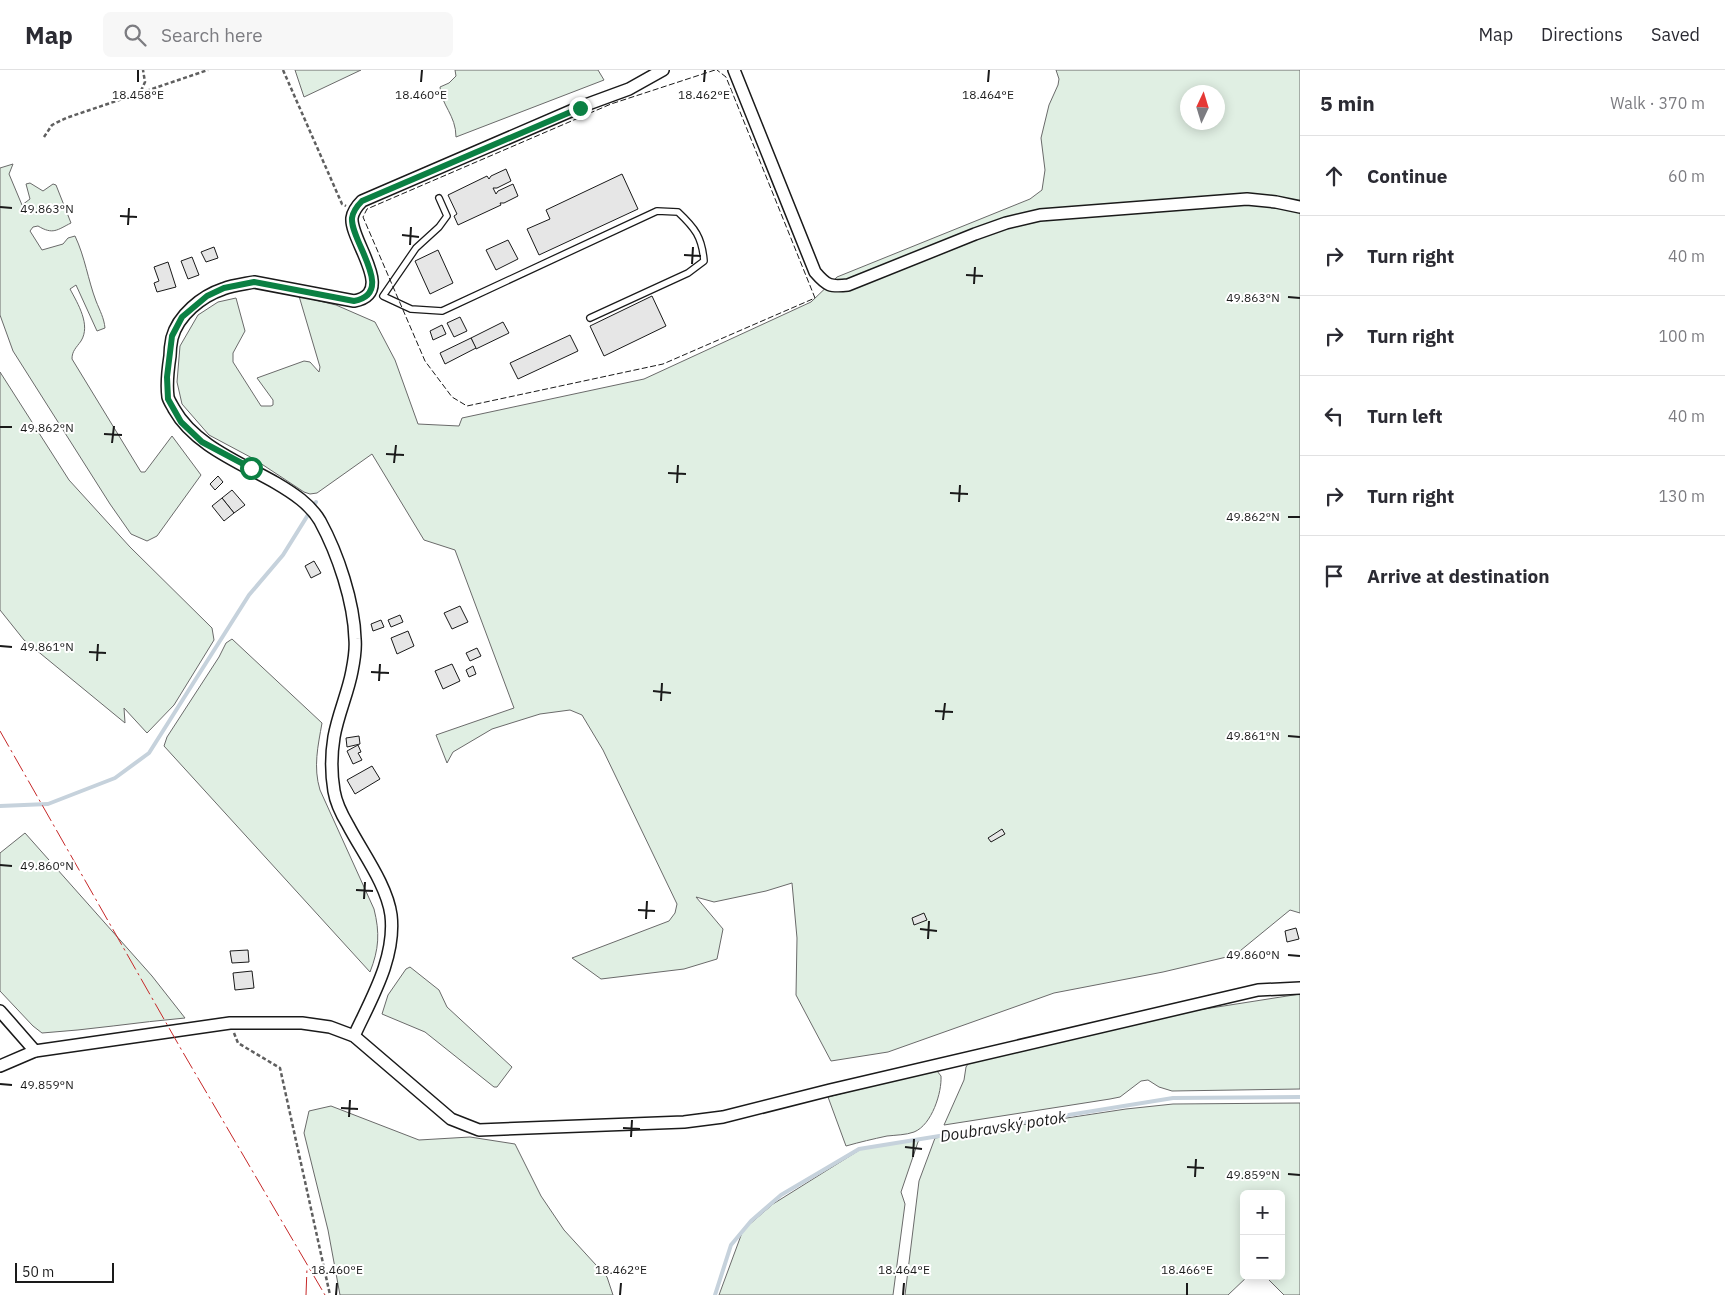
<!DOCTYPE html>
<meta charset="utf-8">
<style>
:root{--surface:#fff;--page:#f7f7f7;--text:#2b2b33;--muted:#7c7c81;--line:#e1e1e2}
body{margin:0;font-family:"IBM Plex Sans",sans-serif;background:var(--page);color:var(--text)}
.controls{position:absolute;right:15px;bottom:15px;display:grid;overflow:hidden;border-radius:8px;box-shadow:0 2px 12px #0003}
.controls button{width:45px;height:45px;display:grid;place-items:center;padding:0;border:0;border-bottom:1px solid var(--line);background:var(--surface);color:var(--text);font:25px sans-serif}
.compass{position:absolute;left:1180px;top:15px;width:45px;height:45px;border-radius:50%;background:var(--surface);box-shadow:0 2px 12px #0003;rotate:4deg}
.scale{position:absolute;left:15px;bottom:12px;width:99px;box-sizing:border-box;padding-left:5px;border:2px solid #1a1a1a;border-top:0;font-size:14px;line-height:18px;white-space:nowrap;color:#1a1a1a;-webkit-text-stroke:4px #fff;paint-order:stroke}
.stop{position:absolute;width:15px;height:15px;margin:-11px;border:4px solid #0b8043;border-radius:50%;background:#fff}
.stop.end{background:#0b8043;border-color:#fff;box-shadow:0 1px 5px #0008}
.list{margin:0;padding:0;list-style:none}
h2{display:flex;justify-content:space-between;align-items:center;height:65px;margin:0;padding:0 20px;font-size:21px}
h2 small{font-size:16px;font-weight:400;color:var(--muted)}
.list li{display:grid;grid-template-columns:32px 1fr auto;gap:15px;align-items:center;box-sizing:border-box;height:80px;padding:0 20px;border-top:1px solid var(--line)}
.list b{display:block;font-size:19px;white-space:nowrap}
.list em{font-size:16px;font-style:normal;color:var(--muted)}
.icon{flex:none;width:28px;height:28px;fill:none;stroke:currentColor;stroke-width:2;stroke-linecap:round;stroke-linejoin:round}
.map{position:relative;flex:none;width:1300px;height:1225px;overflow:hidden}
header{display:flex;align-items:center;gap:30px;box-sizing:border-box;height:70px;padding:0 25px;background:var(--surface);border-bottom:1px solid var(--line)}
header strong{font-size:24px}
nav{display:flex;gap:28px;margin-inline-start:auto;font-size:18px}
.search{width:350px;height:45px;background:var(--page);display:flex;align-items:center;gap:12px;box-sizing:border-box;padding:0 18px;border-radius:8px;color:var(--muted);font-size:19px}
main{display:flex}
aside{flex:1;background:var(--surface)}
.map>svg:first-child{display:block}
</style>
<header>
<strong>Map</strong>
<div class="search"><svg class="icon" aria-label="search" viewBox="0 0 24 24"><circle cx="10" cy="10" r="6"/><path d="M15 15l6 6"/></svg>Search here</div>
<nav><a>Map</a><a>Directions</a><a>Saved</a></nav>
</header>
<main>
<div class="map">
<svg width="1300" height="1225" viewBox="0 0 1300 1225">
<rect width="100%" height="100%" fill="#fff"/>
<g fill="#e0efe3" stroke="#6a6a6a" fill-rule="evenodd">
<path d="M295 0H361L304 27Z"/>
<path d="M455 0H598L604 10 456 67C456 45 441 35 440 17L449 13 456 6Z"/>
<path d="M1056 0H1300V843L1290 840 1235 885 1163 902 1054 923 888 982 831 991 796 925 797 868 792 813 766 821 714 832 696 827 723 859 717 889 684 899 601 909 572 888 669 851 675 843 677 834 603 680 582 645 570 640 540 644 492 659 453 682 447 693 436 665 514 638 455 480 424 470 372 384 317 423 310 424 304 422 254 389 209 365 182 334 177 312 180 276 198 245 218 232 236 228 245 261 233 283V292L261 336H271L273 335V330L257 308 304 291 310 292 319 302 320 297 299 226 336 235 375 252 395 290 418 354 459 356 462 348 644 309 811 232 837 207 1030 129 1042 120 1045 100 1041 68 1049 35 1058 15 1059 9ZM1188 22H1218V52H1188Z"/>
<path d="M13 94 9 104 22 135 30 129 26 114 30 113 43 121 53 114 56 115 71 153C57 160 53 165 38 156L33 157 30 161 42 180 63 174 68 168 75 166C85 187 88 210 96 231 100 241 104 248 105 258L97 261 76 215 70 219C78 234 91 255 81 271 76 278 72 281 72 289L141 402H145L172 366 201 405 157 466 147 471 131 464 110 434 13 281 0 245V98Z"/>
<path d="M0 302 69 410 130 477 212 558 214 570 174 635 147 663 124 638 125 653 24 570 0 540Z"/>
<path d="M232 569 322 653C318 676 313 697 320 720L374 839C380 863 379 879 370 902L164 676 167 667 219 587 226 573Z"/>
<path d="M25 763 152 906 185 948C138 952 90 960 42 963L33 956 0 921V783Z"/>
<path d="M410 897 439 920 447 937 512 997 497 1017H494L425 962 382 944 388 925 406 899Z"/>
<path d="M1300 924V1019L1172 1021 1159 1017 1148 1010 1141 1011 1120 1027 1110 1029 944 1055 964 1010 966 997 970 991 1160 946Z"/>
<path d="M933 1000 937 1001 941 1006C942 1022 932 1055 914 1062 906 1065 896 1065 887 1066 873 1069 860 1072 846 1076L828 1027Z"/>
<path d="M1300 1033V1225H1284L1265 1206H1281V1124H1244V1206H1248L1228 1225H905L919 1111 935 1068 1126 1039 1173 1034Z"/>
<path d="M331 1036 419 1070 470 1067 515 1074 541 1126 564 1160 607 1207 613 1225H340L328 1160 304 1063 309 1041Z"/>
<path d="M919 1069 901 1122 905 1134 893 1225H719L743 1160 773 1134 861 1079Z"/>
</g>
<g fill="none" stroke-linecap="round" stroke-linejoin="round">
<g stroke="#c6d2dc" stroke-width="4">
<path d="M0 736 48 734 115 708 149 683 249 525 283 485 316 432"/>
<path d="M715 1225 731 1175 751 1151 781 1125 859 1079 1173 1028 1300 1027"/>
</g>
</g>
<g fill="#e6e6e6" stroke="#1a1a1a">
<path d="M506 99 511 111 497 118H493L496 124 498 121 513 114 518 126 504 133H500L501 135 458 155 454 146 457 144 448 125 487 106 489 109 491 106Z"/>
<path d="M622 104 638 139 539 185 527 159 550 149 546 140Z"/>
<path d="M508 170 518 189 496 200 486 180Z"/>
<path d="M214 177 218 188 206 192 201 182Z"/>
<path d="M438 180 453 213 430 224 415 191Z"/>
<path d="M192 187 199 205 188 209 181 191Z"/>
<path d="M168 192 176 217 157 222 154 213 159 211 154 197Z"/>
<path d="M652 226 666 256 604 286 590 256Z"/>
<path d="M460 247 467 261 454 267 447 253Z"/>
<path d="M503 252 509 263 476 279 471 268Z"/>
<path d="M442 255 446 264 433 270 430 261Z"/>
<path d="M570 265 578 281 518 309 510 293Z"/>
<path d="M471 268 476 278 445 294 440 283Z"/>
<path d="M218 406 223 412 215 420 210 414Z"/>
<path d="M232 420 245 435 234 443 222 428Z"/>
<path d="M222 428 234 443 224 451 212 436Z"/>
<path d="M314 491 321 503 311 508 305 496Z"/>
<path d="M460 536 468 552 452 559 444 543Z"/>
<path d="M400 545 403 552 391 557 388 550Z"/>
<path d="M381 550 384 557 373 561 371 554Z"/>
<path d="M408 561 414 576 397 584 391 568Z"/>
<path d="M477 578 481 586 470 591 466 583Z"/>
<path d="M452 594 460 611 443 619 435 601Z"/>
<path d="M473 596 476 604 469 607 466 600Z"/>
<path d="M359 666 360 674 347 677 346 668Z"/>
<path d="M358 675 361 682 358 683 362 690 353 694 347 681Z"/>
<path d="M372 696 380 709 355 724 347 710Z"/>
<path d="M1002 759 1005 764 991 772 988 768Z"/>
<path d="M924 843 927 850 914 855 912 848Z"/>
<path d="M1296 858 1299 869 1287 872 1285 861Z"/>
<path d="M248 880 249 892 232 893 230 881Z"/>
<path d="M252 901 254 918 235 920 233 903Z"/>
</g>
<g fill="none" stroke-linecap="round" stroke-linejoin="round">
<defs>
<path id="lane" d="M439 128 447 146 439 157 416 178 383 226 411 239 442 241 657 141 678 142C695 158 702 167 704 191L688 203 590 248"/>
<g id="street">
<path d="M734 0 815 202C827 216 830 217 848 215L975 164 1006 153 1040 145 1247 129 1276 132 1300 137"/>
<path d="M0 941 35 981"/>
<path d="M354 966C371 929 396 888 391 845 387 815 362 782 348 755 342 745 336 733 334 721 331 703 331 685 334 667 338 644 348 623 352 601 354 591 356 579 355 569 354 532 338 484 320 451 310 434 293 423 276 413 241 393 194 375 174 339 172 335 169 331 168 327 166 313 168 299 170 286 170 280 171 273 172 268 178 245 202 226 223 219 233 215 244 214 254 212L354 231C397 223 350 171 352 148 353 141 357 136 362 131L580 37 629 19 663 0"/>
<path d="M0 996 35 981 230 953H302L330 957 354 966 451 1049 479 1060 684 1052 723 1047 830 1020 1258 920 1300 918"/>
</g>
</defs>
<use href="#lane" stroke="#1a1a1a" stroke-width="8"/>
<use href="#street" stroke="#1a1a1a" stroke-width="14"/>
<g stroke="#5f5f5f" stroke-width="2.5" stroke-dasharray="4 2.5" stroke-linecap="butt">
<path d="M283 0 342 134 346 136"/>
<path d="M140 23 208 0"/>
<path d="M44 67 52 55 66 48 140 23 145 12 143 0"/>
<path d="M234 963 238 973 280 998 330 1225"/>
</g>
<use href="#lane" stroke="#fff" stroke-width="5.5"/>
<use href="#street" stroke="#fff" stroke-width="11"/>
<path stroke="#1a1a1a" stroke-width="1" stroke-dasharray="6 2.5" stroke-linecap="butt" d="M715 0 611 34 367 139 363 147 425 291 452 327 467 336 663 294 815 228 726 7 717 0"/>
<g stroke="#c62828" stroke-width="1" stroke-dasharray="18 4 2.5 4" stroke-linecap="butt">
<path d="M0 661 181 979 325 1225"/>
<path d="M306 1225 307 1198"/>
</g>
</g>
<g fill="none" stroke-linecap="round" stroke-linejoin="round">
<path stroke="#0b8043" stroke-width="6" d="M251 398 202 372 181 352 168 329 167 307 172 266 182 247 207 226 224 218 254 212 354 231C397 223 350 171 352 148 353 141 357 136 362 131L580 38"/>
</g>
<path fill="none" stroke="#1a1a1a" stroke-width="2" d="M138 12V0M421 12 422 0M704 12 705 0M988 12 989 0M0 137 12 138M120 146 137 147M128 155 129 138M402 165 419 167M410 175 411 157M684 185 701 186M692 194 693 177M966 205 983 206M974 214 975 197M1288 227 1300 228M0 357H12M104 364 122 365M112 373 114 356M386 384 404 385M394 393 396 375M668 403 686 404M677 413 678 395M950 423 968 424M959 432 960 415M1288 447H1300M0 576 12 577M89 582 106 583M97 591 98 574M371 602 389 603M379 611 380 594M653 621 671 623M661 631 662 613M935 641 953 642M943 650 945 633M1288 666 1300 667M0 795 12 796M356 820 373 821M364 829 365 812M638 840 655 841M646 849 647 831M920 859 937 861M928 869 929 851M1288 885 1300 886M0 1014 12 1015M341 1038 358 1039M349 1047 350 1030M623 1058 640 1059M631 1067 632 1050M905 1077 922 1079M913 1087 914 1069M1187 1097 1204 1098M1288 1104 1300 1105M1195 1107 1196 1089M336 1225 337 1213M620 1225 621 1213M903 1225 904 1213M1187 1225V1213"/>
<g text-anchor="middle" stroke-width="4" stroke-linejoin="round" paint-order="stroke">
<g font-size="16" font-style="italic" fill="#1a1a1a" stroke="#fff">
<text transform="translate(1003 1056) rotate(-9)" y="6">Doubravský potok</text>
</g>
</g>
<g font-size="12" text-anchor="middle" fill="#1a1a1a" stroke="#fff" stroke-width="4" stroke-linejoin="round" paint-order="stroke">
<text x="138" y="29">18.458°E</text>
<text x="421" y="29">18.460°E</text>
<text x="704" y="29">18.462°E</text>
<text x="988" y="29">18.464°E</text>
<text x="47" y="143">49.863°N</text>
<text x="1253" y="232">49.863°N</text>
<text x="47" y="362">49.862°N</text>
<text x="1253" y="451">49.862°N</text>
<text x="47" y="581">49.861°N</text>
<text x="1253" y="670">49.861°N</text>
<text x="47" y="800">49.860°N</text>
<text x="1253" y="889">49.860°N</text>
<text x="47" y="1019">49.859°N</text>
<text x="1253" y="1109">49.859°N</text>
<text x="337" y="1204">18.460°E</text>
<text x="621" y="1204">18.462°E</text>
<text x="904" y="1204">18.464°E</text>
<text x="1187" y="1204">18.466°E</text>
</g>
</svg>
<div class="controls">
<button>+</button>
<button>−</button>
</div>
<svg class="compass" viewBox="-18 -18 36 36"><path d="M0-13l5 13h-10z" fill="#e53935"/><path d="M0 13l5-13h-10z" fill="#7c7c81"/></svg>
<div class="scale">50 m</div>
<div class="stop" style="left:251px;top:398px"></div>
<div class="stop end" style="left:580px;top:38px"></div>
</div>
<aside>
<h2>5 min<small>Walk · 370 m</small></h2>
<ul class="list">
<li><svg class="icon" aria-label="ahead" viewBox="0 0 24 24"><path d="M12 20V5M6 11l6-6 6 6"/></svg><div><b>Continue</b></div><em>60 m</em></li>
<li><svg class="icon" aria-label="right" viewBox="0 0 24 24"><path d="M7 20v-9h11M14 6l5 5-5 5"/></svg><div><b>Turn right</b></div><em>40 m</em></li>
<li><svg class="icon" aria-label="right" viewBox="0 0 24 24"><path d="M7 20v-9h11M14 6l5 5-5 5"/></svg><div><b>Turn right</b></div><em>100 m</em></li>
<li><svg class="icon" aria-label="left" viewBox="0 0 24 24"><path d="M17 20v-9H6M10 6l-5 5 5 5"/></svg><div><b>Turn left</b></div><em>40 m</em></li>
<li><svg class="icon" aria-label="right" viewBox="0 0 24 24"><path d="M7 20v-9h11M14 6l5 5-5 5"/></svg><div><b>Turn right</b></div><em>130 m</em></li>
<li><svg class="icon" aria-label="arrive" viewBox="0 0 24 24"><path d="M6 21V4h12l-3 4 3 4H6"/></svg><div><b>Arrive at destination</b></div></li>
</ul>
</aside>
</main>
